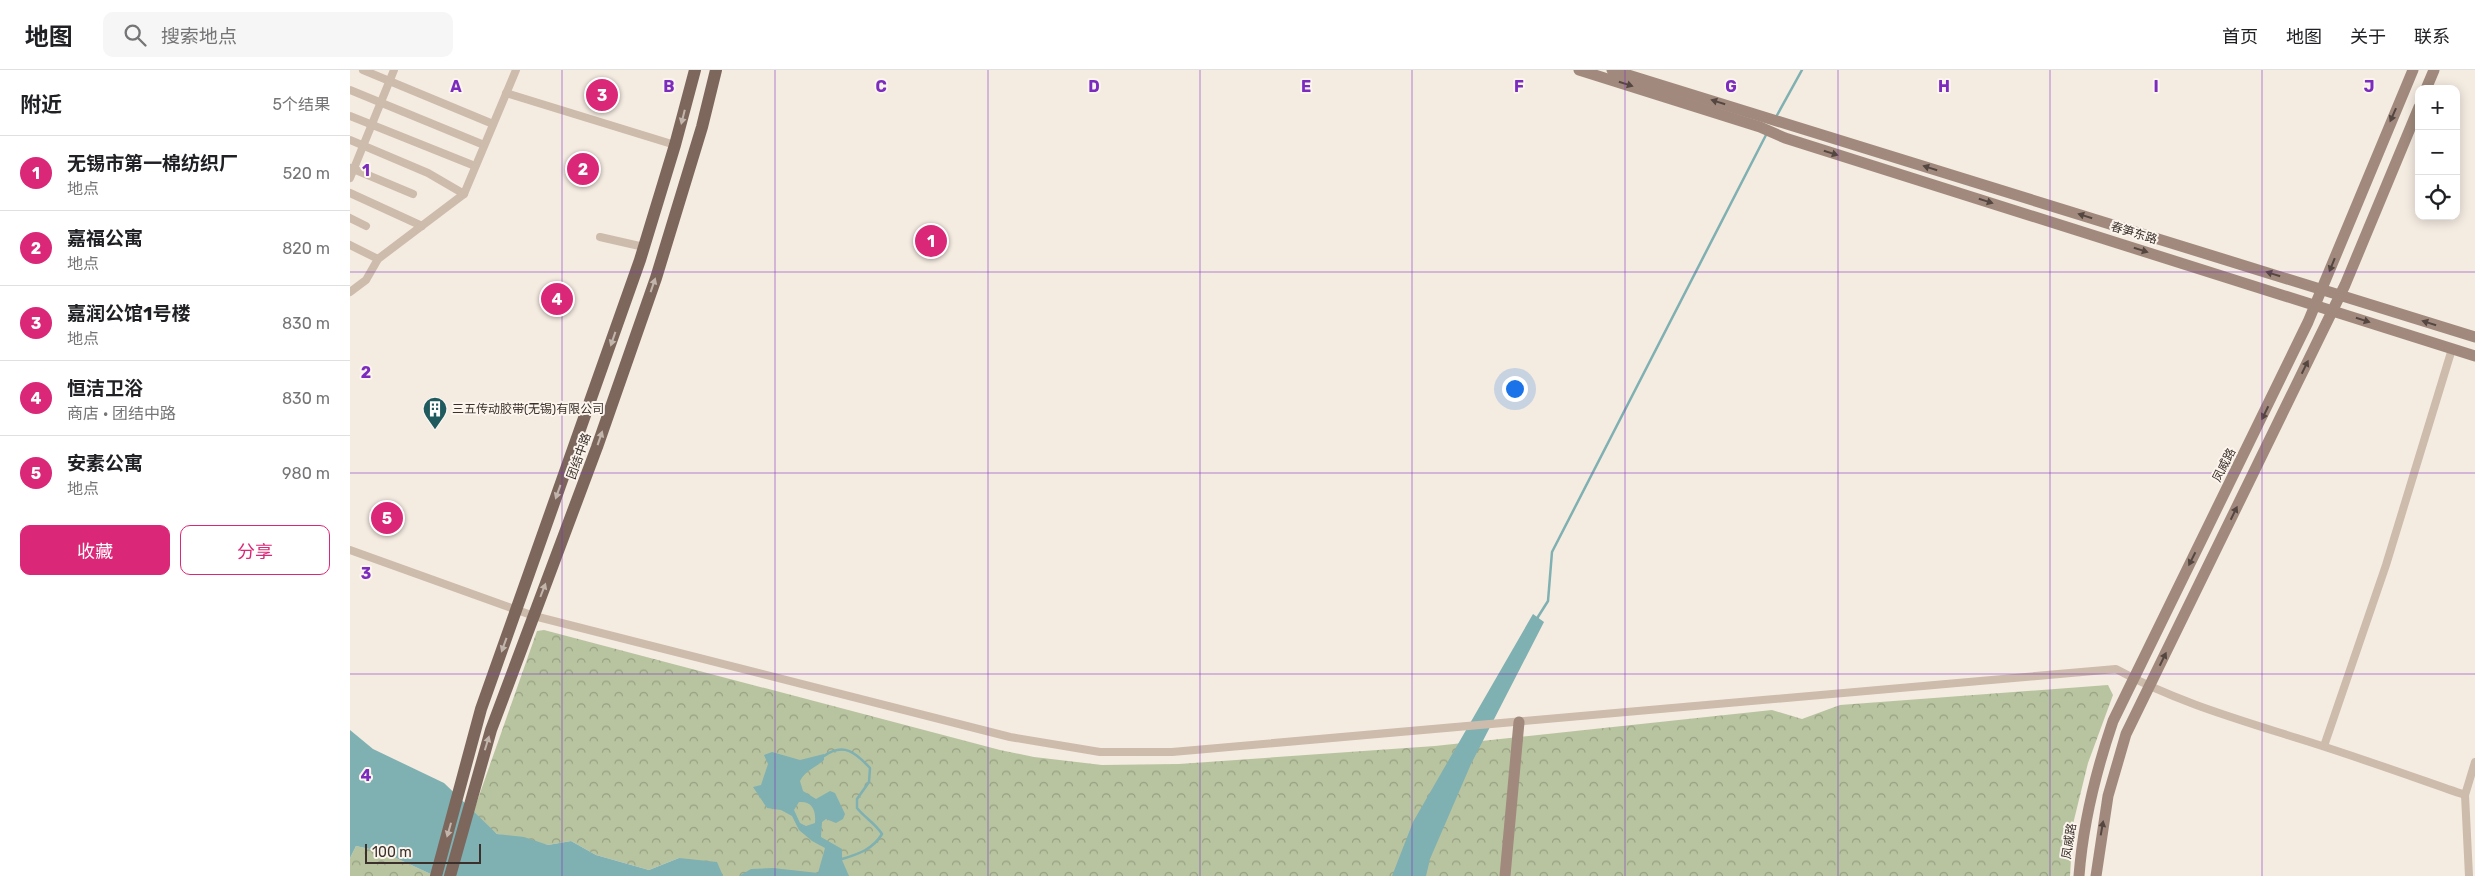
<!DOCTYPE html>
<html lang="zh">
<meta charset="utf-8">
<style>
:root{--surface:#fff;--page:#f6f6f6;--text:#202124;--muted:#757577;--line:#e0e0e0;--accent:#db2777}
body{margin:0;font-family:Rubik,"Noto Sans SC",sans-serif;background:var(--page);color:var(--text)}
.controls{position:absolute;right:15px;top:15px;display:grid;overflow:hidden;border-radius:10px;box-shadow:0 2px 12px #0003}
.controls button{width:45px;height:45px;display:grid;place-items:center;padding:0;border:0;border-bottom:1px solid var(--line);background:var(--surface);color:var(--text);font:25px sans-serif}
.scale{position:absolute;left:15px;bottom:12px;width:116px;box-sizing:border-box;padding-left:5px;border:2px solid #3b302b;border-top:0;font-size:14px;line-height:18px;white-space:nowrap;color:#3b302b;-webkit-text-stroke:4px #fbf5ee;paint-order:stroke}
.you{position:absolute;left:1164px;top:318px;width:18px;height:18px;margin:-12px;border:4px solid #fff;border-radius:50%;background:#1a73e8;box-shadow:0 0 0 8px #1a73e833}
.badge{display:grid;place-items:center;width:32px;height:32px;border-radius:50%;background:var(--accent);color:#fff;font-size:16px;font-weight:700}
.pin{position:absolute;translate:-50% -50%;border:2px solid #fff;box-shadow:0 1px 5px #0006}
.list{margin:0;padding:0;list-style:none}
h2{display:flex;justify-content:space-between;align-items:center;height:65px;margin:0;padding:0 20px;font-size:21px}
h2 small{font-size:16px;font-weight:400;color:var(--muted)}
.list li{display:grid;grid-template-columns:32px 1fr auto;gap:15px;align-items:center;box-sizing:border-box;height:75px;padding:0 20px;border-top:1px solid var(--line)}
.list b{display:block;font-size:19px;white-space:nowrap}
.list p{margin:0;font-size:16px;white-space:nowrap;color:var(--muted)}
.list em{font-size:16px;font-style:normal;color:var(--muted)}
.actions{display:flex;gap:10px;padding:15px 20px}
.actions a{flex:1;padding:11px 0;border:1px solid var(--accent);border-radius:10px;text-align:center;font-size:18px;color:var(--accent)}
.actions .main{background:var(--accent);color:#fff}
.icon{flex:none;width:28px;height:28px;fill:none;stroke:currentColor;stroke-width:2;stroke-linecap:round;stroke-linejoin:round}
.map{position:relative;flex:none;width:2125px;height:806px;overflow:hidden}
header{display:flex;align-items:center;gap:30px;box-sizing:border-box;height:70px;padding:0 25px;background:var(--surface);border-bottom:1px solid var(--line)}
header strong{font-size:24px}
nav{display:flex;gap:28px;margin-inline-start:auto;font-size:18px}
.search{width:350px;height:45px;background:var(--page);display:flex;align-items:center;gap:12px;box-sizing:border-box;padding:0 18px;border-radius:10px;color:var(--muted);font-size:19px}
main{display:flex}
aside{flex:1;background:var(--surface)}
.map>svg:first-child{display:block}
</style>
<header>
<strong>地图</strong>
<div class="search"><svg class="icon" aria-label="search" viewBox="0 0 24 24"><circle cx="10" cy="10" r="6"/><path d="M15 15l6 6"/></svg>搜索地点</div>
<nav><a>首页</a><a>地图</a><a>关于</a><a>联系</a></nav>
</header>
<main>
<aside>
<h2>附近<small>5个结果</small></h2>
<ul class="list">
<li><span class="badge">1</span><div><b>无锡市第一棉纺织厂</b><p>地点</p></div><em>520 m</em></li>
<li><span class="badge">2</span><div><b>嘉福公寓</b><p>地点</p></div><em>820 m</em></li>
<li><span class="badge">3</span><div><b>嘉润公馆1号楼</b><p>地点</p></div><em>830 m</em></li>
<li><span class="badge">4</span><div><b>恒洁卫浴</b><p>商店 · 团结中路</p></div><em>830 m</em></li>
<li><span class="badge">5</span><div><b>安素公寓</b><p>地点</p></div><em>980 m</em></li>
</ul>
<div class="actions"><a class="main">收藏</a><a>分享</a></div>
</aside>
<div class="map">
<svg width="2125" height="806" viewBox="0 0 2125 806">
<defs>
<pattern id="park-crowns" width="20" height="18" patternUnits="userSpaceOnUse" patternTransform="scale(1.25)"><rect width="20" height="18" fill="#b8c4a0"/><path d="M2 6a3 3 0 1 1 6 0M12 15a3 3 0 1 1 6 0" fill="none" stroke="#97a083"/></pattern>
</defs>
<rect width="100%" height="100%" fill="#f4ebe1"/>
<g fill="url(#park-crowns)">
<path d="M194 560 650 680 684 687 752 695 829 694 1085 676 1422 640 1452 649 1490 635 1758 615 1763 625 1738 693 1723 754 1720 806H373L329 788 299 800 246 785 221 771 198 775 147 764 123 743 187 561Z"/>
<path d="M6 776 33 782 85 806H0V788Z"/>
</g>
<g fill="#7fb0b2" fill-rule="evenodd">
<path d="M1183 544 1194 552 1121 694 1080 789 1076 806H1042L1063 752Z"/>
<path d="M0 660 23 679 94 713 147 764 174 767 198 775 221 771 246 785 299 800 329 788 367 792 373 806H85L33 782 6 776 0 788Z"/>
<path d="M422 682 450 690 474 684V690C466 697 455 701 450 711L453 721 466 729 480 721 485 723 495 744 493 749 486 753 476 749 472 752 471 767 492 779V790L499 806H389L401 799 423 798 468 803 475 778 462 771 449 760 442 746 431 740 417 738 403 717 411 715 418 694 414 685ZM449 732C463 731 466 741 465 753L456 756 450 753 444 740Z"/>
</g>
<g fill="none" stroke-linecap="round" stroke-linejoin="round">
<g stroke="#7fb0b2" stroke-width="2.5">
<path d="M1426 47 1452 0"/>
<path d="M1186 550 1198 531 1202 482 1417 63"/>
<path d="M474 686C494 672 506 683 520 698L519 712 507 729V738C515 748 525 753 532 764 523 779 509 784 492 789"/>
</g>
<g stroke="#cdbbac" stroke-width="8">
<path d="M13 0 143 54"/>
<path d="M0 20 134 75"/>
<path d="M156 23 325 75"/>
<path d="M0 46 125 96"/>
<path d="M0 70 78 103 114 124"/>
<path d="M1 98 63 124"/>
<path d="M0 108 44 0"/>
<path d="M0 123 72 156"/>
<path d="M0 148 16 156"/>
<path d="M250 167 294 177"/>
<path d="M0 175 28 189"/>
<path d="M0 222 16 210 28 189 114 124 166 0"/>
<path d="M0 480 184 546 660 667 750 682H822L1766 599C1824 631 1887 649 1950 669 2005 686 2060 706 2115 725"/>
<path d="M1974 676 2036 495 2102 279"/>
<path d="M2119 806 2115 725 2125 692"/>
</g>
<g stroke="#a18a7d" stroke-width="11">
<path d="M1229 0 1410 57 1435 68 2125 286"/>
<path d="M1262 0 2125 267"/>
<path d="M2076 19 2084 0"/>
<path d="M1155 806 1169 652"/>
<path d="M1729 806C1733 753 1746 701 1763 651L1958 252 2063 0"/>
<path d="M1746 806 1758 726 1776 664 1995 215 2069 37"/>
</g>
<g stroke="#7d675c" stroke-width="12">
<path d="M86 806 131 639 290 190 325 75 345 0"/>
<path d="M100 806 141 660 247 377 306 208 352 57 366 0"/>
</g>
</g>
<defs><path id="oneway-solid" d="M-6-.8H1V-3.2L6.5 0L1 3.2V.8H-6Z" transform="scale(1.25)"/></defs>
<g fill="#544640">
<use href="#oneway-solid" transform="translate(1276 14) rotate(18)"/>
<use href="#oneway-solid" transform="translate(1368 32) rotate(-163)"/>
<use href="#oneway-solid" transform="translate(2043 45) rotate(114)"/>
<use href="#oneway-solid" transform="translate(1481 83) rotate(17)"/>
<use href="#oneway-solid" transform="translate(1580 98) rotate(-163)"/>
<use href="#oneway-solid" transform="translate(1636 131) rotate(17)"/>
<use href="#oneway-solid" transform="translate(1735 146) rotate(-163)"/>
<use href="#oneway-solid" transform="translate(1791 180) rotate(17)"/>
<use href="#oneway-solid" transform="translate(1982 195) rotate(112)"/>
<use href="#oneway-solid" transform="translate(1923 204) rotate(-163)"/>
<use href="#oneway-solid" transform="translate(2013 250) rotate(18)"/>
<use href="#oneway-solid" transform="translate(2079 253) rotate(-162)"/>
<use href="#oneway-solid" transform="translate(1955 297) rotate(-64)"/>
<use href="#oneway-solid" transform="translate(1915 343) rotate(116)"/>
<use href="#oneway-solid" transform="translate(1884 443) rotate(-64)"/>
<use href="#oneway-solid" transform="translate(1842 489) rotate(117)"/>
<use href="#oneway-solid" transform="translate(1813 589) rotate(-64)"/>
<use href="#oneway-solid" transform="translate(1752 758) rotate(-80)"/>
</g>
<g fill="#c2b5ac">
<use href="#oneway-solid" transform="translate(333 47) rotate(104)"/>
<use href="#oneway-solid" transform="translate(303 215) rotate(-71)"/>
<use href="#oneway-solid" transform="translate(263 269) rotate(109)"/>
<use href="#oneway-solid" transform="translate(250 368) rotate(-71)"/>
<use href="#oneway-solid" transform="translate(208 422) rotate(110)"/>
<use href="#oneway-solid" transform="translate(193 520) rotate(-69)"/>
<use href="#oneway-solid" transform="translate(154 575) rotate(110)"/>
<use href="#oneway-solid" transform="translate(137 673) rotate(-73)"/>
<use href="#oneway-solid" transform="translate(99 760) rotate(106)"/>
</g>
<path fill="none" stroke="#7b2cbf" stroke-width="1" stroke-opacity="0.55" d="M212 0V806M425 0V806M638 0V806M850 0V806M1062 0V806M1275 0V806M1488 0V806M1700 0V806M1912 0V806M0 202H2125M0 403H2125M0 604H2125"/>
<defs>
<symbol id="building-pin" viewBox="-11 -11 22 30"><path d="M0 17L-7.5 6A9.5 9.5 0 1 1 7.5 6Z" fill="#1f5a5e" stroke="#fbf5ee"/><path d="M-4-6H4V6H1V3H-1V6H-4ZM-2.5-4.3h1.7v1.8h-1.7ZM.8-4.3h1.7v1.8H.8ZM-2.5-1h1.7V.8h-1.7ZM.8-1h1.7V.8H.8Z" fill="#fff"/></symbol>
</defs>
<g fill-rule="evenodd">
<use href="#building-pin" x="71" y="325" width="28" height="38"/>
</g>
<g text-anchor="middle" stroke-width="4" stroke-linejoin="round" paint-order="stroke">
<g font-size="12" fill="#3b302b" stroke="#fbf5ee">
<text transform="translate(1784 163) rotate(17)" y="4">春笋东路</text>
<text transform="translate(229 386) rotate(-70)" y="4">团结中路</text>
<text transform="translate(1874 395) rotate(-63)" y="4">凤威路</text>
<text transform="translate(1719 771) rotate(-81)" y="4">凤威路</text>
</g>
<g font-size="12" fill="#3b302b" stroke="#fbf5ee" text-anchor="start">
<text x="102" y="343">三五传动胶带(无锡)有限公司</text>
</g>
</g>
<g font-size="16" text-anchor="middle" font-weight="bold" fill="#7b2cbf" stroke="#fbf5ee" stroke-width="4" stroke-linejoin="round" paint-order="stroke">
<text x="106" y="22">A</text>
<text x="319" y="22">B</text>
<text x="531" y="22">C</text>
<text x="744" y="22">D</text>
<text x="956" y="22">E</text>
<text x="1169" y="22">F</text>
<text x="1381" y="22">G</text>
<text x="1594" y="22">H</text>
<text x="1806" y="22">I</text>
<text x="2019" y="22">J</text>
<text x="16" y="106">1</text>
<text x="16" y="308">2</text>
<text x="16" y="509">3</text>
<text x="16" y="711">4</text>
</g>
</svg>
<div class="controls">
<button>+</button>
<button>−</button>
<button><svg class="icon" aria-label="locate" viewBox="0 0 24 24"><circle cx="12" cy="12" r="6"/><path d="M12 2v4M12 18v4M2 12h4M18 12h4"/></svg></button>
</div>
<div class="scale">100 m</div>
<div class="you"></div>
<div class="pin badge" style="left:581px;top:171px">1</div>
<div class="pin badge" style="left:233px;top:99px">2</div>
<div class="pin badge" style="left:252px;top:25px">3</div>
<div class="pin badge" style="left:207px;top:229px">4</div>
<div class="pin badge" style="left:37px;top:448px">5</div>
</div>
</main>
